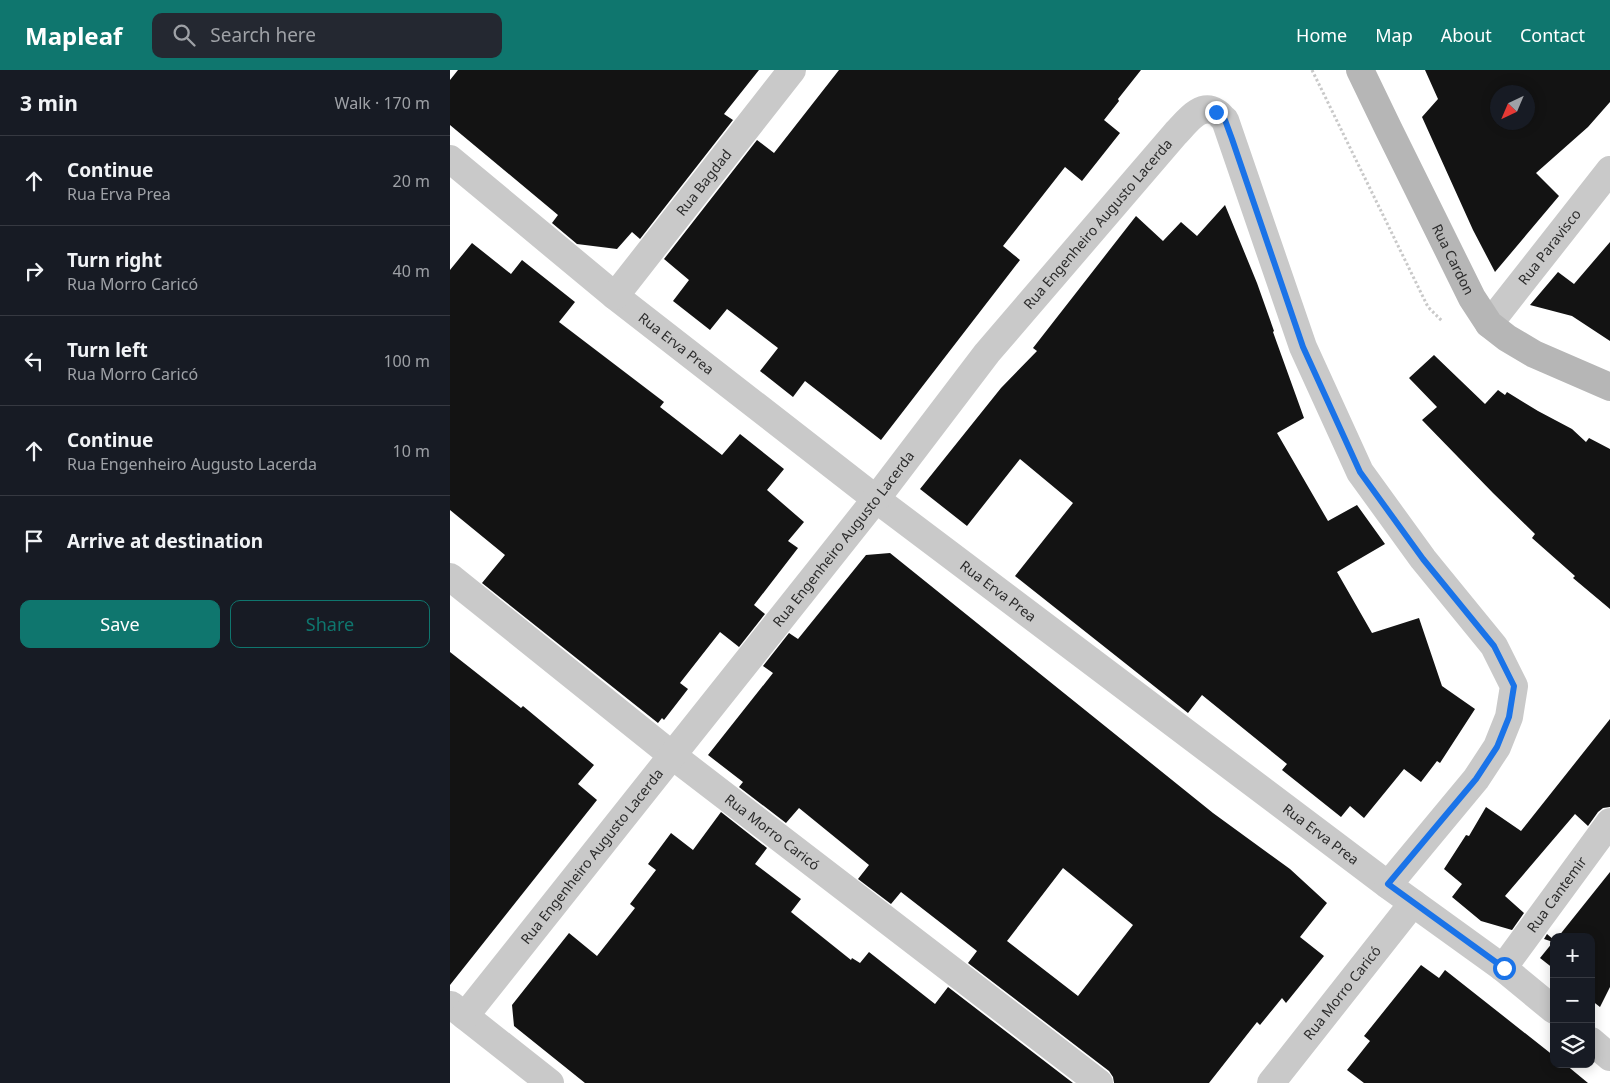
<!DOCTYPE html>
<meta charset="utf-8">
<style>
:root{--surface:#171b24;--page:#242831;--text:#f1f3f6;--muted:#9ea1a6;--line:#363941;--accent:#0f766e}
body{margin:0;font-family:"Noto Sans",sans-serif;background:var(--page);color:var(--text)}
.controls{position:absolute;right:15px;bottom:15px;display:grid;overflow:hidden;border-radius:10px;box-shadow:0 2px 12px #0003}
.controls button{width:45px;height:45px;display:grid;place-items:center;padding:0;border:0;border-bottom:1px solid var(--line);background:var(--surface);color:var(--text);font:25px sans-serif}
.compass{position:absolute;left:1040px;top:15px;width:45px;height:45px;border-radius:50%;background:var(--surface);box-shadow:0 2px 12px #0003;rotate:224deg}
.stop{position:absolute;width:15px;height:15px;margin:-11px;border:4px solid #1a73e8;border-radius:50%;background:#fff}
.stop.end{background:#1a73e8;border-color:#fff;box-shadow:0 1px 5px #0008}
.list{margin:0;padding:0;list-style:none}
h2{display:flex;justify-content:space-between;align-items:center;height:65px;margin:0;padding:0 20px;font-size:21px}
h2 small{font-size:16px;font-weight:400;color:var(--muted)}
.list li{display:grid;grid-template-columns:32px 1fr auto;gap:15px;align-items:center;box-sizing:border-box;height:90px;padding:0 20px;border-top:1px solid var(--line)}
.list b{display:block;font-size:19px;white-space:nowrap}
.list p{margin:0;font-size:16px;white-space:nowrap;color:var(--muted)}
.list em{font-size:16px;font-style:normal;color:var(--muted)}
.actions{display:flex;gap:10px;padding:15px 20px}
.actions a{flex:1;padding:11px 0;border:1px solid var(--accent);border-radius:10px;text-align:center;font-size:18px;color:var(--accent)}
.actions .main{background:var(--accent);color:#fff}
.icon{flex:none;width:28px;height:28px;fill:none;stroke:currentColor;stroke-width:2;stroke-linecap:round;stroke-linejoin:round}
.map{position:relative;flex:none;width:1160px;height:1013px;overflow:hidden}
header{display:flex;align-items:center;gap:30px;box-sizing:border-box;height:70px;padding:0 25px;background:var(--accent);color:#fff}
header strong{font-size:24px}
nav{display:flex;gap:28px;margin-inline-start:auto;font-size:18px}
.search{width:350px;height:45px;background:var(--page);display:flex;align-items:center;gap:12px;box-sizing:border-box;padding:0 18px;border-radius:10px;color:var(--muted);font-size:19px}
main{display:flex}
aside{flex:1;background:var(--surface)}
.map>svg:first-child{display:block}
</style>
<header>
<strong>Mapleaf</strong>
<div class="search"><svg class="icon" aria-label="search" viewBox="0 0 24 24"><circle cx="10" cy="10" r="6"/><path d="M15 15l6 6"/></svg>Search here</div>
<nav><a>Home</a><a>Map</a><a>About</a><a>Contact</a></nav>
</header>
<main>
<aside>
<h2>3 min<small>Walk · 170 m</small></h2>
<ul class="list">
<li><svg class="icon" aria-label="ahead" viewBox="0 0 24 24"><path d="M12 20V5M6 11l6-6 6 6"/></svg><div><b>Continue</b><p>Rua Erva Prea</p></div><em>20 m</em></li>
<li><svg class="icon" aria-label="right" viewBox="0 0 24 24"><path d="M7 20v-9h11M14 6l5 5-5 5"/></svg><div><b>Turn right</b><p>Rua Morro Caricó</p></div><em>40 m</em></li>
<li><svg class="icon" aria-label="left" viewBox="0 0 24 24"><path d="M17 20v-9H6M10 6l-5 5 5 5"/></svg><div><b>Turn left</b><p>Rua Morro Caricó</p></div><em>100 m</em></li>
<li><svg class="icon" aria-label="ahead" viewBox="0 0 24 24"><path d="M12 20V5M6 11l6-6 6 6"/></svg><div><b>Continue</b><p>Rua Engenheiro Augusto Lacerda</p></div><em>10 m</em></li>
<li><svg class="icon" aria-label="arrive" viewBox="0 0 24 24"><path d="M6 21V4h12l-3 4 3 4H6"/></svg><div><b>Arrive at destination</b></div></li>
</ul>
<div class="actions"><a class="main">Save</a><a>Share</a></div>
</aside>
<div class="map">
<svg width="1160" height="1013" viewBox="0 0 1160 1013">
<rect width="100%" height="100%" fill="#fff"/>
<g fill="#131313" fill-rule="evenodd">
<path d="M8 0H309L274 44 283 50 190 169 182 162 167 179 127 174 102 153 108 145 0 55V10Z"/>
<path d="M389 0H691L668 29 669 31 654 50 670 63 632 111 615 97 553 176 570 190 431 370 355 311 343 327 310 301 328 278 277 239 260 260 223 231 239 210 214 189 307 70 324 83Z"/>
<path d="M975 0H1160V32L1138 57 1086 103 1109 126 1045 202 1023 160 972 47 988 29ZM1048 22H1078V52H1048Z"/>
<path d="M775 135 807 213 824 261 823 262 854 348 827 363 878 451 907 435 935 474 887 502 922 563 969 548 992 616 1025 639 990 693 987 691 971 712 954 699 914 748 900 736 891 747 832 700 837 694 752 625 738 643 565 506 623 433 570 389 517 456 470 419 551 318 587 281 583 278 686 146 713 171 731 152 747 166Z"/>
<path d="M1160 172V271L1122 246 1080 235 1108 202 1124 214Z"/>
<path d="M22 173 61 204 72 190 125 232 109 252 214 332 210 337 272 385 290 364 334 399 317 420 354 452 338 471 348 478 304 535 315 544 289 577 270 562 230 613 238 619 214 650 212 648 208 653 32 513 55 485 0 440V200Z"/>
<path d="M984 285 1035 334 1048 320 1055 325 1057 322 1088 341 1122 359 1136 372 1139 368 1160 379V539L1123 508 1125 506 1082 468 1085 464 1043 423 972 350 987 337 959 308Z"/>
<path d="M440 483 763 743 840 799 877 833 850 867 874 886 836 933 832 928 810 955 807 952 759 1013H664L663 1007 659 1001 518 893 527 881 451 822 441 834 408 809 419 795 349 738 336 753 289 717 293 712 258 685 323 603 313 596 339 563 348 569 416 485ZM613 798 683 855 628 926 557 871Z"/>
<path d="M0 582 71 638 73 636 144 695 128 714 147 730 0 915Z"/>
<path d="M1160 649V737L1153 738 1148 742 1138 756 1125 744 1055 826 1074 843 1062 860 1031 851 1002 827 1012 814 994 799 1016 765 1019 766 1036 737 1071 761Z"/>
<path d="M271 742 317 778 305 794 351 829 341 842 401 890 402 888 410 893 419 882 485 934 498 917 623 1013H135L64 956 62 935 119 863 147 886 185 838 180 834 206 800 198 794 221 763 243 780Z"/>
<path d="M1160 802V917L1150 937 1141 930V867H1108Z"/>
<path d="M1097 864 1104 870V899L1090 888 1103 872 1094 869Z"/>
<path d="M971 895 989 908 995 900 1104 986V994H1115L1138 1013H914L897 1000 920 971 914 966Z"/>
</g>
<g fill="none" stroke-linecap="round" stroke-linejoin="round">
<path stroke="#c9c9c9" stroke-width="3" stroke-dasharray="2.5 2.5" stroke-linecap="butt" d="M862 0 978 237 992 251"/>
<g stroke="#c9c9c9" stroke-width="28">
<path id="s1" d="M0 89 165 226 426 429 938 815 1053 898 1104 940"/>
<path id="s2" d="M165 226 342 0"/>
<path id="s3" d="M1039 254 1160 100"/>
<path id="s4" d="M0 507 223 686 649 1013"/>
<path id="s5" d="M1053 898 1160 752"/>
<path d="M1 935 100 1013"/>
<path id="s6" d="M15 946 426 429 537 283 726 63C736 53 750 32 766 42 769 43 772 48 775 50L853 277 910 402 973 489 1044 576 1064 616 1059 647 1047 677 1026 709 938 815"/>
<path d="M1141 971 1160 987"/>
<path id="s7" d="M821 1013 963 833"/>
</g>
<path stroke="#b6b6b6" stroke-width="28" id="s8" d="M910 0 938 58 1022 228 1039 254 1057 268 1084 284 1160 317"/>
</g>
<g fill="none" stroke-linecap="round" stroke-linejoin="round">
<path stroke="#1a73e8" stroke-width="6" d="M766 42 775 50 782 69 853 277 910 402 973 489 1044 576 1064 616 1059 647 1047 677 1026 709 938 814 1054 898"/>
</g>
<g text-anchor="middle" stroke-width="5" stroke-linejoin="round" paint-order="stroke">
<g font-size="14" fill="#2c2c2c" stroke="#fff">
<text dy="5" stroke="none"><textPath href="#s2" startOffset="144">Rua Bagdad</textPath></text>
<text dy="5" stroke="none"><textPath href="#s6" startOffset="1014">Rua Engenheiro Augusto Lacerda</textPath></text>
<text dy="5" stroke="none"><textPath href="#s3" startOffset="98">Rua Paravisco</textPath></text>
<text dy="5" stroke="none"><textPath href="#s8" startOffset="211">Rua Cardon</textPath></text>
<text dy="5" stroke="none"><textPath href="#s1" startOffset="292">Rua Erva Prea</textPath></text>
<text dy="5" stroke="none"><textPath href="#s6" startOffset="609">Rua Engenheiro Augusto Lacerda</textPath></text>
<text dy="5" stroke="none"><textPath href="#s1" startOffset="698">Rua Erva Prea</textPath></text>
<text dy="5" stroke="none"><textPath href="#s4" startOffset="411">Rua Morro Caricó</textPath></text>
<text dy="5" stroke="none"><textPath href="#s1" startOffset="1102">Rua Erva Prea</textPath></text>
<text dy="5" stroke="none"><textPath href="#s6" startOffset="204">Rua Engenheiro Augusto Lacerda</textPath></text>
<text dy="5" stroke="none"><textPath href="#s5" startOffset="91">Rua Cantemir</textPath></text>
<text dy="5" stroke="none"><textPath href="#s7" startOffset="115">Rua Morro Caricó</textPath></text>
</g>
</g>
</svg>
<div class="controls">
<button>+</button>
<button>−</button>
<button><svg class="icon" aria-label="layers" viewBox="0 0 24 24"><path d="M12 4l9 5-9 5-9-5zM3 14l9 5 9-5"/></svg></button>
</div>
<svg class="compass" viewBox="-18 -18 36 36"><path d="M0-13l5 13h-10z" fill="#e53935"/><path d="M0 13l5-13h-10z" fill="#9ea1a6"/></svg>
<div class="stop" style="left:1054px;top:898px"></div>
<div class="stop end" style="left:766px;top:42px"></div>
</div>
</main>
